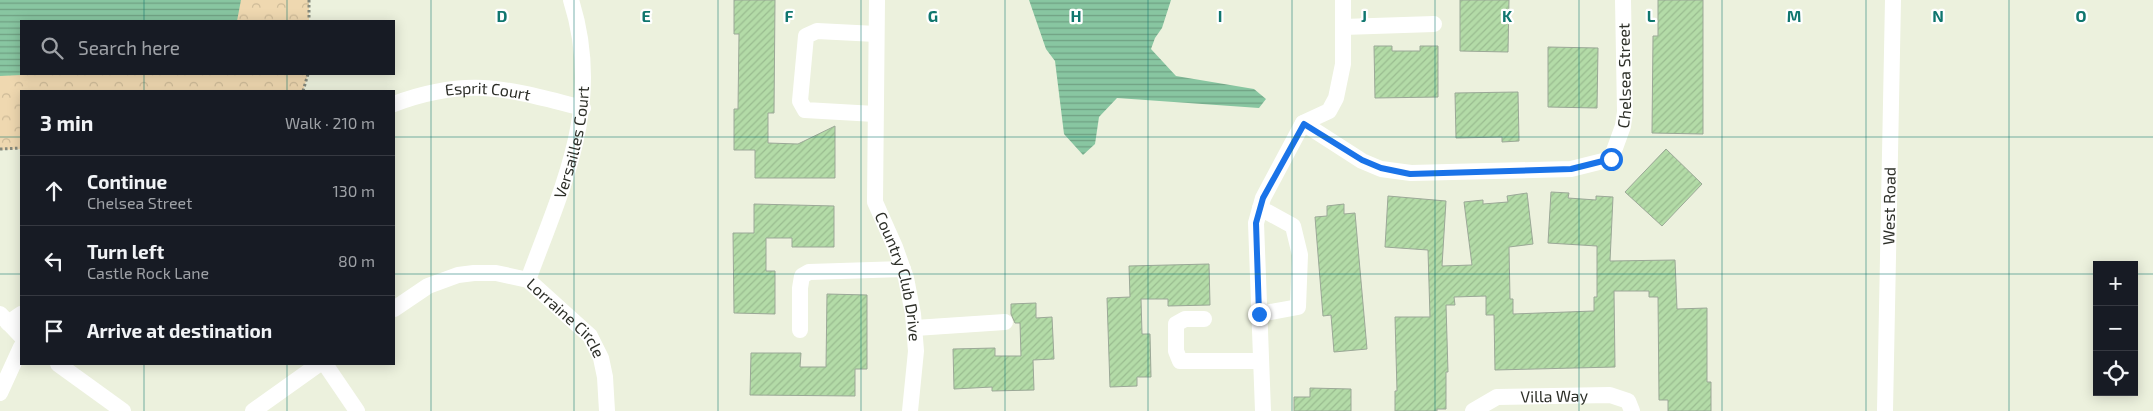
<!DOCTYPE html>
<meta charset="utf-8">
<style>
:root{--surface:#171b24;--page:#242831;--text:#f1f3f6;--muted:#9ea1a6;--line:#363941}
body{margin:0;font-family:"Exo 2",sans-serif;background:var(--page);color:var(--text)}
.controls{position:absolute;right:15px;bottom:15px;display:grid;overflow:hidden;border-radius:0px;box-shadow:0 2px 12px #0003}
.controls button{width:45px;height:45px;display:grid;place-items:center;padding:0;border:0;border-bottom:1px solid var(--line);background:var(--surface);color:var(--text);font:25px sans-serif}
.stop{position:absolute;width:15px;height:15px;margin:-11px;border:4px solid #1a73e8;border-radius:50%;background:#fff}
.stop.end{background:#1a73e8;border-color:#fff;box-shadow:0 1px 5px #0008}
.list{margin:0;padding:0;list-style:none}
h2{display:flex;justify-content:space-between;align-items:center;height:65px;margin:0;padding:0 20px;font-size:21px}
h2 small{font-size:16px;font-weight:400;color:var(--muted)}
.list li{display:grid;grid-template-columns:32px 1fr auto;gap:15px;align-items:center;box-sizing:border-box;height:70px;padding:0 20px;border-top:1px solid var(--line)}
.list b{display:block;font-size:19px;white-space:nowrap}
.list p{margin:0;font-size:16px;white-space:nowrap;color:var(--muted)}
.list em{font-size:16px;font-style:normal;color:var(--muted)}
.icon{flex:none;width:28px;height:28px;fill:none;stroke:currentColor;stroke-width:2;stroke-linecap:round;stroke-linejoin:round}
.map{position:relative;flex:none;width:2153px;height:411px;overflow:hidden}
.search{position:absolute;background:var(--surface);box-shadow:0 2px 12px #0003;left:20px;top:20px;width:375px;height:55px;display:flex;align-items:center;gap:12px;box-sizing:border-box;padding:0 18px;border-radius:0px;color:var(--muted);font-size:19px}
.panel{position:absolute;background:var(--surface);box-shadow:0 2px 12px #0003;left:20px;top:90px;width:375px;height:275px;border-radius:0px}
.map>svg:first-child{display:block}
</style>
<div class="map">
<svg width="2153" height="411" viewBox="0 0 2153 411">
<defs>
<pattern id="park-crowns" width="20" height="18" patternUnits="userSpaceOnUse" patternTransform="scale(1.25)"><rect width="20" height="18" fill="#efd8b0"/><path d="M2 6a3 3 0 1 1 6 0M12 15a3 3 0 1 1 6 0" fill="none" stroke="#cdba97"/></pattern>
<pattern id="water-rules" width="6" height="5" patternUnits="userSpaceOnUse" patternTransform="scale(1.25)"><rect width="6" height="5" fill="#88c6a1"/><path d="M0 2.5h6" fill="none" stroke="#70a183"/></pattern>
<pattern id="building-hatch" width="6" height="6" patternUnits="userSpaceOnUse" patternTransform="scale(1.25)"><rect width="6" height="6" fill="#b3dba7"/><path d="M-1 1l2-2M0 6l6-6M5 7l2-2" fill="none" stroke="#9abc90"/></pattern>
</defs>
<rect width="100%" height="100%" fill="#ecf1dd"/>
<path fill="url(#park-crowns)" d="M0 0H309V21H21V74H308L303 91H21V149L0 150Z"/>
<g fill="url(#water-rules)">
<path d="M0 0H241L237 21H21V74H42L0 76Z"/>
<path d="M1029 0H1171L1162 28 1155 38 1151 49 1176 76 1254 89 1266 99 1259 108 1117 98 1099 117 1095 144 1083 155 1064 134 1055 61 1046 49Z"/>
</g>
<g fill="url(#building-hatch)" stroke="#9ba897">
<path d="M734 0H775L774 113H768V143L798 144 835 126V178H755V150H734V109H738L739 34H734Z"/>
<path d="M1460 0H1509L1508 52 1460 51Z"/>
<path d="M1658 0H1703V134L1652 133 1653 36H1658Z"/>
<path d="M1374 46H1392V51H1420V46H1438V97L1375 98Z"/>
<path d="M1548 47 1598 48 1597 108 1548 107Z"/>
<path d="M1518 92 1519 141 1502 142V137L1456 138 1455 93Z"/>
<path d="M1666 149 1702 184 1662 226 1625 192Z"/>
<path d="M1551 192 1569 193 1568 198 1596 200V196L1613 197 1610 261 1675 260 1677 309 1707 308V382H1711V411H1668V400H1659L1658 297H1649V291H1614L1615 367 1495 370 1494 315H1486V296L1454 297 1455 305H1446L1448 372H1446V409H1437V411H1395V391H1397L1395 317H1430L1428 250 1385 247 1388 196 1446 201 1442 266 1472 265 1464 202 1483 200V204L1508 202 1507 196 1527 193 1533 244 1509 247 1510 299H1513V314L1594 311V297H1597V246L1548 243Z"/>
<path d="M754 204 834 206V247H792V238H766V271H775V314L734 313 733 233H754Z"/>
<path d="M1344 204V214L1355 213 1367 349 1334 352 1331 315 1323 316 1315 217 1327 216V206Z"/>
<path d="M1209 264 1210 305 1168 306V299H1141L1142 334H1150L1151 377H1137V386L1110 387 1107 298 1130 297 1129 266Z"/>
<path d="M827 294 867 295V369H855V396L750 395 751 353H801L800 367H826Z"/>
<path d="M1036 303V318L1052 317 1054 359 1033 360 1034 390 992 391V387L954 389 953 349 995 348V356H1021L1020 323H1015L1011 314V304Z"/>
<path d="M1310 388 1351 389V411H1294V397H1310Z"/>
</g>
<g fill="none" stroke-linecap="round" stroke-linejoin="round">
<g stroke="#85897c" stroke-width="3" stroke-dasharray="2.5 2.5" stroke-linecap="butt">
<path d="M309 0V21"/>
<path d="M303 91 308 74"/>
<path d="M0 149 21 148"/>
</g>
<g stroke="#fff" stroke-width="16">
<path id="s1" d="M877 0 875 202 895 247 906 278 913 314 916 351 910 411"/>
<path d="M1343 27 1434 24"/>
<path id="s2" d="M394 104C469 76 508 89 583 108"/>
<path d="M875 114 805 110 800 101 806 36 817 31 876 34"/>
<path id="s3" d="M1303 123 1362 161 1381 169 1411 173 1571 169 1611 159 1623 126 1625 112 1623 0"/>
<path id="s4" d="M528 280C563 185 604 104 571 0"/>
<path id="s5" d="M394 309 428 286 458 275 474 273H496L528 280 590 336 601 358 605 377 607 411"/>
<path d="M0 314 21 336"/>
<path d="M1259 314 1298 307 1300 255 1293 226 1260 208"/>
<path d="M1204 319H1185L1176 324V351L1180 361H1261"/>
<path d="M8 323 21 314"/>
<path d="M915 328 1005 322"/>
<path d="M800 330V288L802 276 809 272 903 269"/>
<path d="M58 364 123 411"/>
<path d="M325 364 357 411"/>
<path d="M0 393 21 347"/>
<path d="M253 411 319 364"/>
<path d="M1263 411 1256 223 1263 198 1303 123 1329 111 1336 98 1343 64V0"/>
<path id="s6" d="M1473 411 1497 397 1610 395 1628 401 1632 411"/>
<path id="s7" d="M1885 411 1893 0"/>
</g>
</g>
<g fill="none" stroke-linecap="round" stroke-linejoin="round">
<path stroke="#1a73e8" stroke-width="6" d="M1259 314 1256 223 1263 198 1304 124 1362 160 1381 168 1410 174 1571 169 1611 159"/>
</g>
<path fill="none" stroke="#0f766e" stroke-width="1" stroke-opacity="0.55" d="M144 0V21M287 0V21M431 0V411M574 0V411M718 0V411M861 0V411M1005 0V411M1148 0V411M1292 0V411M1435 0V411M1579 0V411M1722 0V411M1866 0V411M2009 0V411M144 74V91M287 74V91M0 137H21M394 137H2153M0 274H21M394 274H2097M2134 274H2153M144 364V411M287 364V411"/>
<g text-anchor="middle" stroke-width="4.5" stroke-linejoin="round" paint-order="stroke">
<g font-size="16" fill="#2d2f28" stroke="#fff">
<text dy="6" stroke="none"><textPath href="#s3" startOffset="408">Chelsea Street</textPath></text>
<text dy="6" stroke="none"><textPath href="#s2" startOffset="96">Esprit Court</textPath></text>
<text dy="6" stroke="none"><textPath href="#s4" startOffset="145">Versailles Court</textPath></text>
<text dy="6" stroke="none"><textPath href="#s7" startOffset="205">West Road</textPath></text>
<text dy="6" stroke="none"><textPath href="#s1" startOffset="281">Country Club Drive</textPath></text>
<text dy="6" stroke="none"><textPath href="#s5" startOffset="198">Lorraine Circle</textPath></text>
<text dy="6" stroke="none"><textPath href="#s6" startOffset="85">Villa Way</textPath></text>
</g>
</g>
<g font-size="16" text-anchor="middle" font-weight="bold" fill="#0f766e" stroke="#fff" stroke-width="4.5" stroke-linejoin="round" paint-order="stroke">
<text x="502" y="22">D</text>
<text x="646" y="22">E</text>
<text x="789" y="22">F</text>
<text x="933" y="22">G</text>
<text x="1076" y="22">H</text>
<text x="1220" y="22">I</text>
<text x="1364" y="22">J</text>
<text x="1507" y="22">K</text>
<text x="1651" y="22">L</text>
<text x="1794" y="22">M</text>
<text x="1938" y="22">N</text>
<text x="2081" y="22">O</text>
</g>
</svg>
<div class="controls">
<button>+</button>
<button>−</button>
<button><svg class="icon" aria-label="locate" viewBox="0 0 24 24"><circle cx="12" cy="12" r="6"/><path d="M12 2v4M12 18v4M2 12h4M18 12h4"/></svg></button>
</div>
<div class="stop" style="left:1611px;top:159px"></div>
<div class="stop end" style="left:1259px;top:314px"></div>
<div class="search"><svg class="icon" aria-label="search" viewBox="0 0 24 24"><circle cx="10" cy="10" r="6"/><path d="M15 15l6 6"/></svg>Search here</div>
<section class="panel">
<h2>3 min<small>Walk · 210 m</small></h2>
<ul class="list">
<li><svg class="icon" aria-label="ahead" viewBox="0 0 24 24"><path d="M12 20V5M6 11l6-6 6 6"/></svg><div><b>Continue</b><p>Chelsea Street</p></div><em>130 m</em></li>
<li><svg class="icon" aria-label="left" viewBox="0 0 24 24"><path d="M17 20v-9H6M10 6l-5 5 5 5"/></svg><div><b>Turn left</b><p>Castle Rock Lane</p></div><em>80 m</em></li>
<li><svg class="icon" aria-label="arrive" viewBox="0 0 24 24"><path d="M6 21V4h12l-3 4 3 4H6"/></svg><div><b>Arrive at destination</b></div></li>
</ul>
</section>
</div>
